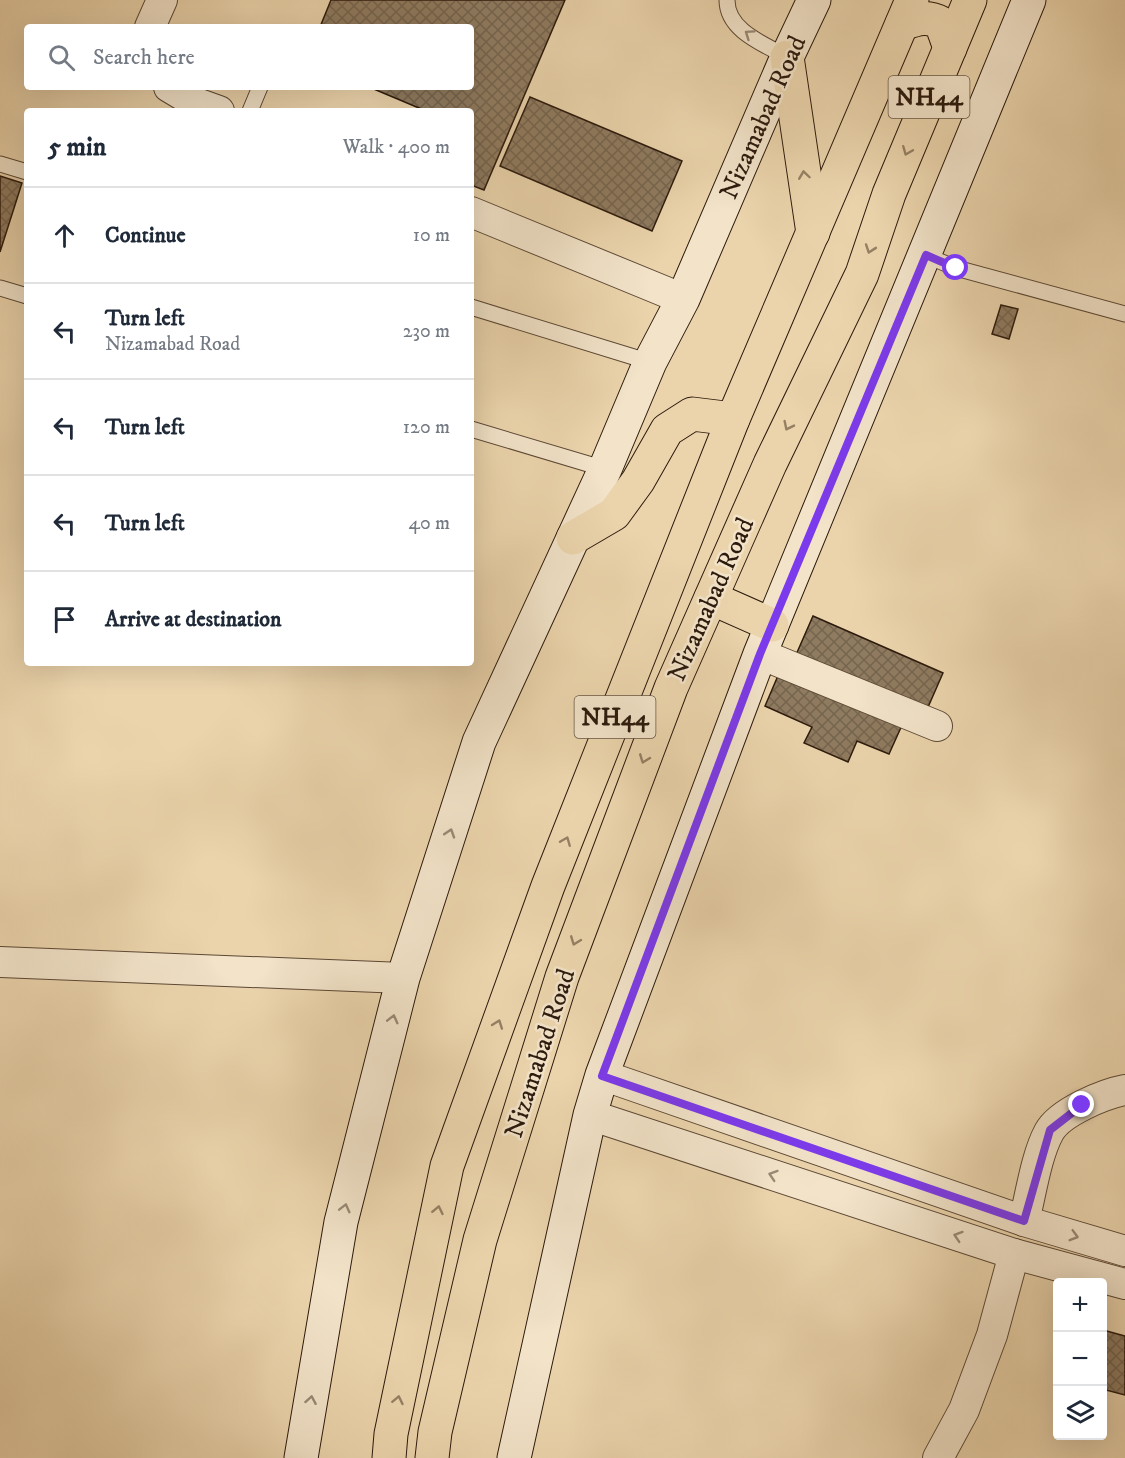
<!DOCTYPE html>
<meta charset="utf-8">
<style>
:root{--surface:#fff;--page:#f2f2f3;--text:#1f2937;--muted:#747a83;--line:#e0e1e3}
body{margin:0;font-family:"IM FELL DW Pica",serif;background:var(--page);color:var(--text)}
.controls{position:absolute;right:18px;bottom:18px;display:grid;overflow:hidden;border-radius:6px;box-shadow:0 6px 24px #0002}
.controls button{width:54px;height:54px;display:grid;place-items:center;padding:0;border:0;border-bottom:2px solid var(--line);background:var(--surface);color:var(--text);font:30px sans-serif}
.stop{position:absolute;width:18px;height:18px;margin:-14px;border:4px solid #7c3aed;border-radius:50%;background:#fff}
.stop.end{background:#7c3aed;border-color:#fff;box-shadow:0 2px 6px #0008}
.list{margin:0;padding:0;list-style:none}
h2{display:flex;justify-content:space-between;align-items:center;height:78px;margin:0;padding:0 24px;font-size:26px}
h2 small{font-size:20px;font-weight:400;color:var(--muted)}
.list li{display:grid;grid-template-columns:39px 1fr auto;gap:18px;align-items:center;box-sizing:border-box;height:96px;padding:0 24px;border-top:2px solid var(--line)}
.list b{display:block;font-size:22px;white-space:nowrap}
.list p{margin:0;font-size:20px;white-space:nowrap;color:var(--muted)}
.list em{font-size:20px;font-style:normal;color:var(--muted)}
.icon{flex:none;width:33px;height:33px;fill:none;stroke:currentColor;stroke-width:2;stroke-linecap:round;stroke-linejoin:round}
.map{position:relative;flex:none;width:1125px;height:1458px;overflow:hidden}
.search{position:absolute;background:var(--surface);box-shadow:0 6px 24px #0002;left:24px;top:24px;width:450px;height:66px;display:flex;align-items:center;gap:15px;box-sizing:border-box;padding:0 21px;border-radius:6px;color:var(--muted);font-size:22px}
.panel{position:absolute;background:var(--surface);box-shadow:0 6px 24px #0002;left:24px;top:108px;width:450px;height:558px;border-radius:6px}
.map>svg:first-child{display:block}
</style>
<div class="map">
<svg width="1125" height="1458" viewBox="0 0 1125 1458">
<defs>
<pattern id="building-cross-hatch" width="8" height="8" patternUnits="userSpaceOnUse" patternTransform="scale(1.5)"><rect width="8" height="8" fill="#8f7b60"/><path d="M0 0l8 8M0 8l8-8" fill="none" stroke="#75644e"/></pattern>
</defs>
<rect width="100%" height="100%" fill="#ebd4ac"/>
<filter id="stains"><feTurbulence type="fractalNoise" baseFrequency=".00333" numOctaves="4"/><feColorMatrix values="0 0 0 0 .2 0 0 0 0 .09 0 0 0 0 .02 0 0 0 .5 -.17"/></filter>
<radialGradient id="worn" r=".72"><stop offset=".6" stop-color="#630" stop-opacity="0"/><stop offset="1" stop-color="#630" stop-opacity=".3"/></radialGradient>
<g fill="url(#building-cross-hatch)" stroke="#2c1a0d" stroke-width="1.5">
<path d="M331 0H565L484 190 471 185V111H426L369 87H471V27H320Z"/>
<path d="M530 97 682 161 652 231 500 166Z"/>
<path d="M0 176 22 183 0 252Z"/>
<path d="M1001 305 1018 309 1009 339 992 334Z"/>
<path d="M813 616 943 673 925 714 795 657Z"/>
<path d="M780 671 903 723 889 754 857 741 848 762 804 743 812 727 765 706Z"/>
<path d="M1103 1330 1125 1336V1395L1102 1389Z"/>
</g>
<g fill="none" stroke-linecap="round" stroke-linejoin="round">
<defs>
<g id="lane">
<path d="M727 0C727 31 764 44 787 57"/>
<path d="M250 111 260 87"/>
<path d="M0 164 27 172"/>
<path d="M925 255 956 268 1125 314"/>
<path d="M0 288 27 296"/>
<path d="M471 307 650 362"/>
<path d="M471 429 605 469"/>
</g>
<g id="street">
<path d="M150 27 162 0"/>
<path d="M169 87 194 102 219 111"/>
<path d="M471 212 683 299"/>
<path d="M760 654 937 726"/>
<path d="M0 962 403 978"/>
<path d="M602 1075 1024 1221 1125 1251"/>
<path d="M590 1115 1014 1254 1125 1284"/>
<path d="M1024 1221C1031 1194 1036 1156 1049 1132 1060 1112 1104 1094 1125 1090"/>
<path d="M938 1458 964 1410 992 1335 1014 1254"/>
</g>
<g id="secondary">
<path d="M301 1458 341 1222 403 978 479 742 605 469 650 362 683 299 787 57 814 0"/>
<path d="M514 1458 590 1115 602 1075 760 654 1029 0"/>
</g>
<g id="highway">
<path d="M902 24C917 19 927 15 941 23L950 48"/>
<path d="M787 57 813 233"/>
<path d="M573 538 614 514 638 481 667 430 692 414 733 419"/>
<path d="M711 598 772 625"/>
<path d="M389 1458 391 1434 447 1166 548 886 733 419 912 0"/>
<path d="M432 1458 435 1432 480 1240 562 977 671 688 770 464 862 274 889 194 970 0"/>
</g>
</defs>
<use href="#lane" stroke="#5c4835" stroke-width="17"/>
<use href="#street" stroke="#5c4835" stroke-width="32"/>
<use href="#secondary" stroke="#2c1a0d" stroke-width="35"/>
<use href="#highway" stroke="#2c1a0d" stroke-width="35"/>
<use href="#lane" stroke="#f2e3c9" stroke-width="15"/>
<use href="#street" stroke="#f2e3c9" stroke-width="30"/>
<use href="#secondary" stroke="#f2e3c9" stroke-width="33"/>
<use href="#highway" stroke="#ebd4ac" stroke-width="33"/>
</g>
<defs><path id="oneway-chevron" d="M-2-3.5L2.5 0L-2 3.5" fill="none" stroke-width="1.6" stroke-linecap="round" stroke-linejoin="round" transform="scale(1.5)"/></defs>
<g stroke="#998974">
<use href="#oneway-chevron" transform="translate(749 34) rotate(-145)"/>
<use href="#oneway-chevron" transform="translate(450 833) rotate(-72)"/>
<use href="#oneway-chevron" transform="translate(393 1019) rotate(-76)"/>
<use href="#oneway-chevron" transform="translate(773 1175) rotate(-162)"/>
<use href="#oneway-chevron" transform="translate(345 1208) rotate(-76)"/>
<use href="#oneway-chevron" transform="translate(958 1236) rotate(-162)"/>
<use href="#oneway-chevron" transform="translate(1074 1236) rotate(16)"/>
<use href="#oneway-chevron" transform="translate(311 1400) rotate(-80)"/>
</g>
<g stroke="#958064">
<use href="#oneway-chevron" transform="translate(907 151) rotate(112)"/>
<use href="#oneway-chevron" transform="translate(804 175) rotate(-98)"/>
<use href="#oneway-chevron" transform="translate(870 249) rotate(109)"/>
<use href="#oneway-chevron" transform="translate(788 426) rotate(116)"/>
<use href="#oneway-chevron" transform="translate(644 759) rotate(111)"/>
<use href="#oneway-chevron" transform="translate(566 841) rotate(-68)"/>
<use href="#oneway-chevron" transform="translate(575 941) rotate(111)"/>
<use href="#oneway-chevron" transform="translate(498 1024) rotate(-70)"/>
<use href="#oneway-chevron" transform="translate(438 1210) rotate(-78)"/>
<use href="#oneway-chevron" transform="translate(398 1400) rotate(-78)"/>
</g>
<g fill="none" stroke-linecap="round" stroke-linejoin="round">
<path stroke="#7c3aed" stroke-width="8" d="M956 268 926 255 760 654 602 1076 1024 1221 1050 1130 1082 1105"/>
</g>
<g text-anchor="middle" stroke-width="5" stroke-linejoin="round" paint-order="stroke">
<g fill="#f2e3c9" stroke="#675645" stroke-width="1.5">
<rect x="888.5" y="76" width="81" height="42" rx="4.5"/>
<rect x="574.5" y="696" width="81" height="42" rx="4.5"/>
</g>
<g font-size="24" font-weight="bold" fill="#2c1a0d">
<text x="929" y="105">NH44</text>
<text x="615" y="725">NH44</text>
</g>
<g font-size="26" fill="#2c1a0d" stroke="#f2e3c9">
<text transform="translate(762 117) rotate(-66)" y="9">Nizamabad Road</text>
<text transform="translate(710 599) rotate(-66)" y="9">Nizamabad Road</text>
<text transform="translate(539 1053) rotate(-72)" y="9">Nizamabad Road</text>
</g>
</g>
<rect width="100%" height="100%" filter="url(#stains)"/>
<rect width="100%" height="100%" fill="url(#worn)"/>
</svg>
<div class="controls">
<button>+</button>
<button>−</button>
<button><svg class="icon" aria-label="layers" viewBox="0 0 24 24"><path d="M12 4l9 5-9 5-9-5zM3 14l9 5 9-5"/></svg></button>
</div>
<div class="stop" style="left:956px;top:268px"></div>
<div class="stop end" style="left:1082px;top:1105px"></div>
<div class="search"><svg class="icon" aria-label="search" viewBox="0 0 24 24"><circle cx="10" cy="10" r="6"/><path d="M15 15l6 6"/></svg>Search here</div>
<section class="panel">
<h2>5 min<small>Walk · 400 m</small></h2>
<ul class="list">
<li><svg class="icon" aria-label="ahead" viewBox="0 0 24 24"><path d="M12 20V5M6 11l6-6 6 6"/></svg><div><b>Continue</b></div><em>10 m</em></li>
<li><svg class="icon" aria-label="left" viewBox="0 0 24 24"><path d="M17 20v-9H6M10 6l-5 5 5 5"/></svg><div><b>Turn left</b><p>Nizamabad Road</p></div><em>230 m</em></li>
<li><svg class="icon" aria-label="left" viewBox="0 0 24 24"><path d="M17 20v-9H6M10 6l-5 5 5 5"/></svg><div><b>Turn left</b></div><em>120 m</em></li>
<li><svg class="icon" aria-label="left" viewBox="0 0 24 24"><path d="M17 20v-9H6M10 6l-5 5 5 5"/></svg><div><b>Turn left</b></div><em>40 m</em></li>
<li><svg class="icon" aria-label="arrive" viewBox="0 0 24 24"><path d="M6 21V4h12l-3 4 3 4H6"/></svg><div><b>Arrive at destination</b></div></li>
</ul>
</section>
</div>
